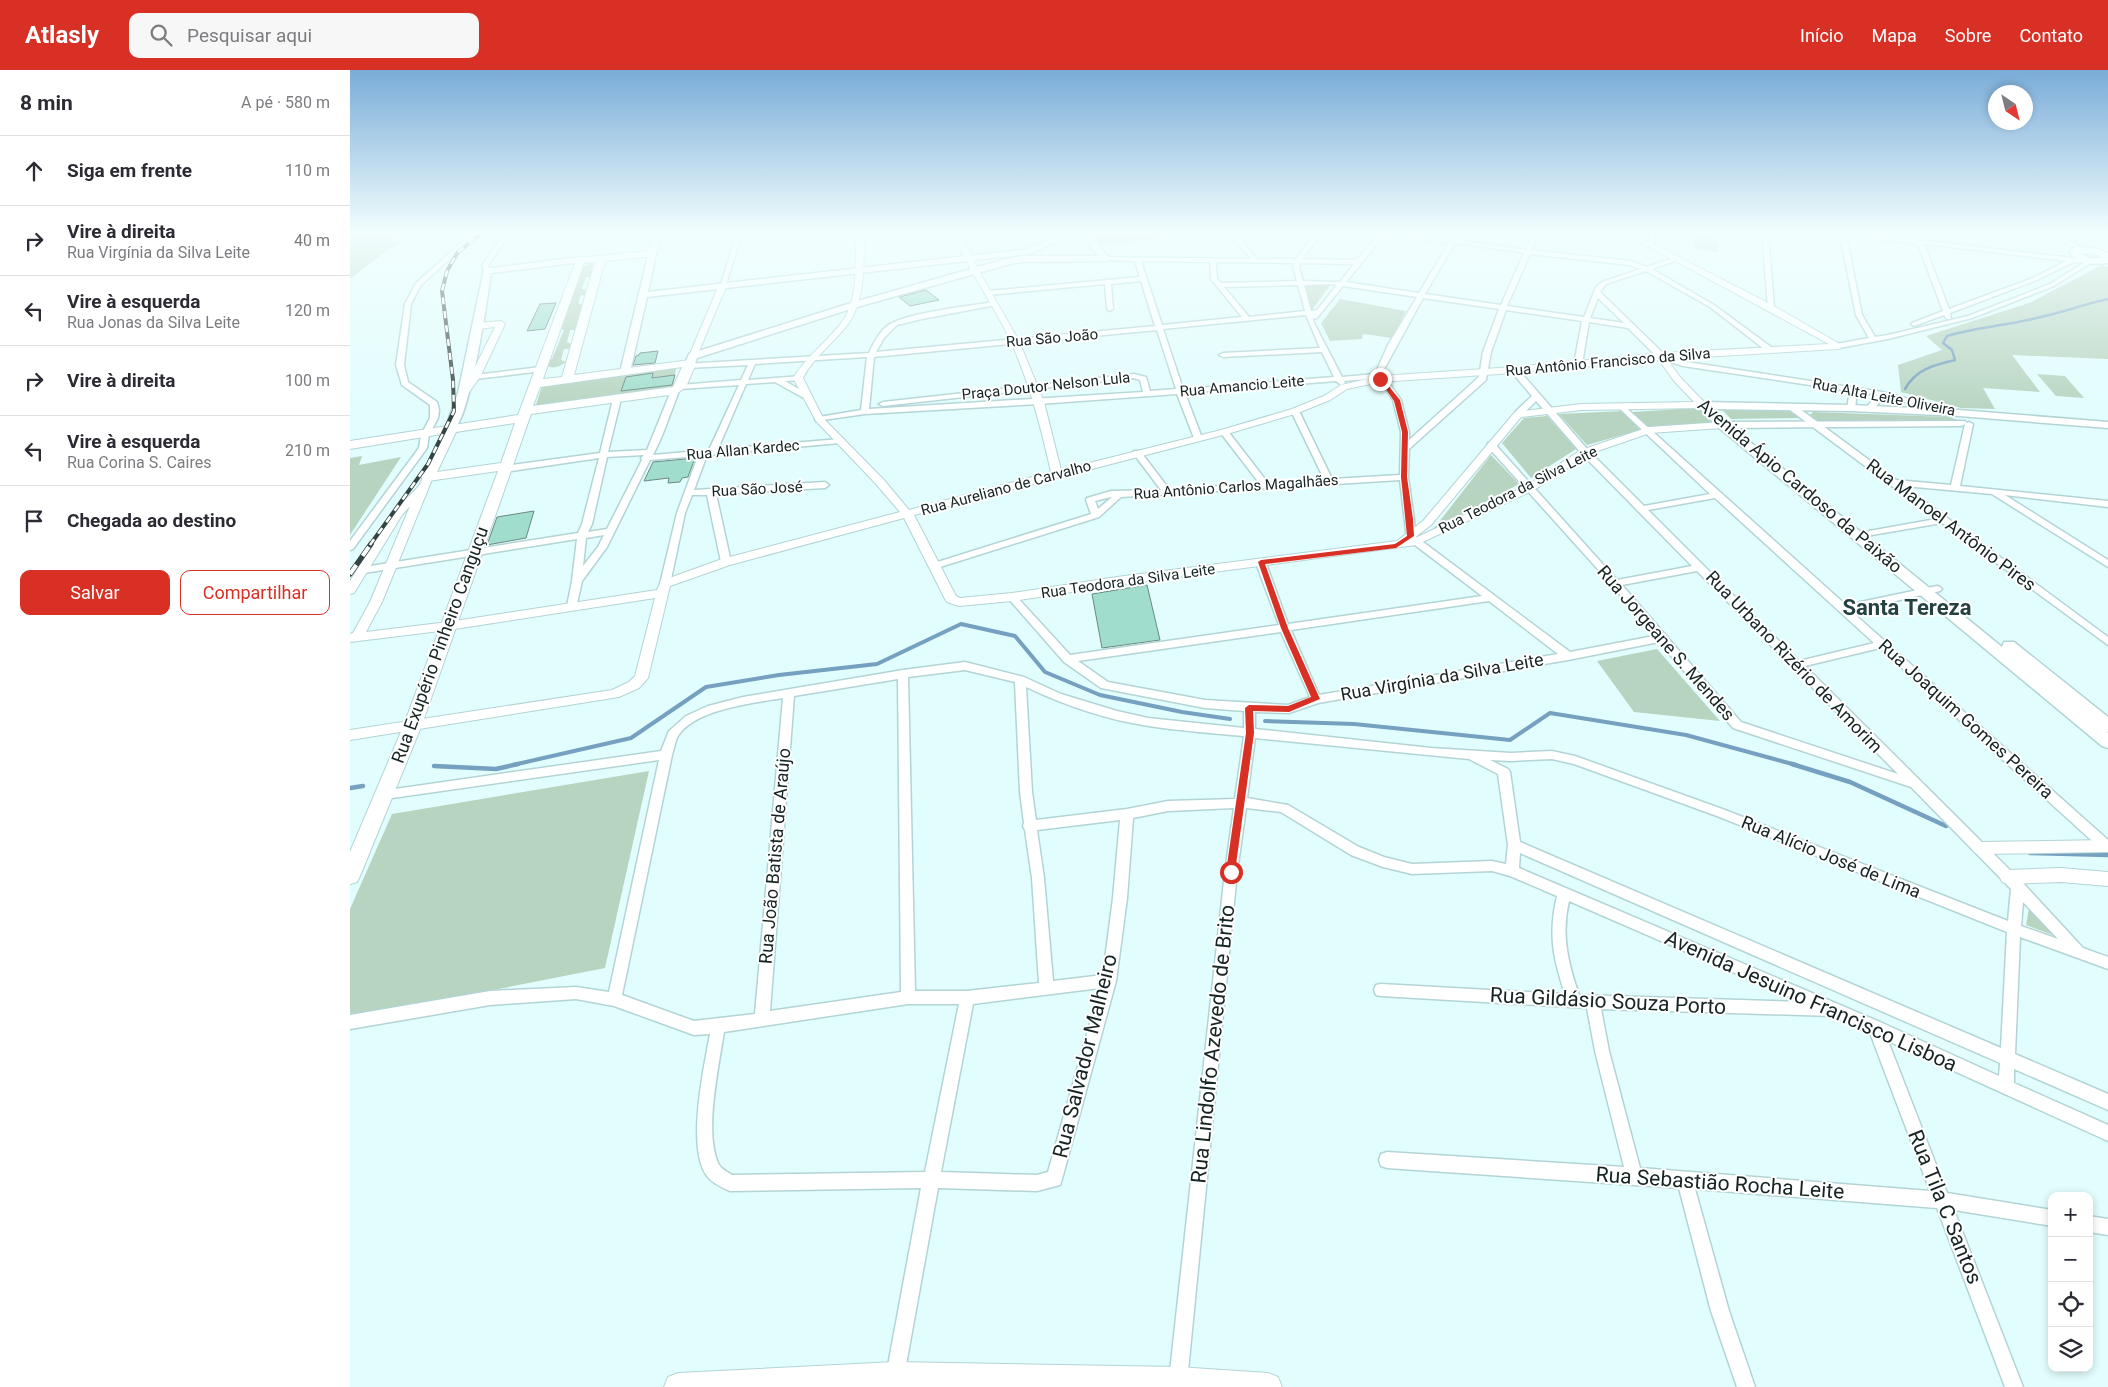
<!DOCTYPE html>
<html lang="pt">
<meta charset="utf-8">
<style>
:root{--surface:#fff;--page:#f7f7f7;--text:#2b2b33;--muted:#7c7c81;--line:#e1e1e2;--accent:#d93025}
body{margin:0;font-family:Roboto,sans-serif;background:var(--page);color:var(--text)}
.controls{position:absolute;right:15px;bottom:15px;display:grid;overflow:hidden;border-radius:10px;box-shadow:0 2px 8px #0003}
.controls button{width:45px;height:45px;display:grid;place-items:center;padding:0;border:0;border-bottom:1px solid var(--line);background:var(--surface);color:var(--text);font:25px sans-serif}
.compass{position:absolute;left:1638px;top:15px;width:45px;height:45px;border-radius:50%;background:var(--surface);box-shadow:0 2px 8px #0003;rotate:145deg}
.stop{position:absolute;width:15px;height:15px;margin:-11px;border:4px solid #d93025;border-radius:50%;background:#fff}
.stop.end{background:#d93025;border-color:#fff;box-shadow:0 1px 5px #0008}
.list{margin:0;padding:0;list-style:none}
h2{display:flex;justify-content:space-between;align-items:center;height:65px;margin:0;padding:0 20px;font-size:21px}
h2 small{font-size:16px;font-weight:400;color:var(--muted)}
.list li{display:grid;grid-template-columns:32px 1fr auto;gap:15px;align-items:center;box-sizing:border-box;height:70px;padding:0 20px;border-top:1px solid var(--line)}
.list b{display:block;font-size:19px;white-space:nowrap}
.list p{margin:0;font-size:16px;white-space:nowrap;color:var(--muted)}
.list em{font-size:16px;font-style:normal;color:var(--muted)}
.actions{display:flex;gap:10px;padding:15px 20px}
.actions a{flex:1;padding:11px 0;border:1px solid var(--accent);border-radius:10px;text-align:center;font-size:18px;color:var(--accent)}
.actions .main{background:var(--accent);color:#fff}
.icon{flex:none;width:28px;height:28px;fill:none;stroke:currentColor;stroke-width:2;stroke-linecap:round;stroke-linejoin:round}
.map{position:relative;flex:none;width:1758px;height:1317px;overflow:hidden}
header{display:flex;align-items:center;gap:30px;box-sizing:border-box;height:70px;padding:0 25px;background:var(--accent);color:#fff}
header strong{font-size:24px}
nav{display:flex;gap:28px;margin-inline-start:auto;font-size:18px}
.search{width:350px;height:45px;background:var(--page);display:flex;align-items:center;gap:12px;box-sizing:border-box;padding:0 18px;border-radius:10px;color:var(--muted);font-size:19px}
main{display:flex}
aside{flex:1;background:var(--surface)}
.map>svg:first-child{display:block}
</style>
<header>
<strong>Atlasly</strong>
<div class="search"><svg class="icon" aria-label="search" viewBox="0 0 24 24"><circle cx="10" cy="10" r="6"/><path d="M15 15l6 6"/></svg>Pesquisar aqui</div>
<nav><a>Início</a><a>Mapa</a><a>Sobre</a><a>Contato</a></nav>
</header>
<main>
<aside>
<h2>8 min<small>A pé · 580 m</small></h2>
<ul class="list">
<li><svg class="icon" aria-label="ahead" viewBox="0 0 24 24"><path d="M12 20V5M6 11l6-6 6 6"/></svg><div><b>Siga em frente</b></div><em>110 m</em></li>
<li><svg class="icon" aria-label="right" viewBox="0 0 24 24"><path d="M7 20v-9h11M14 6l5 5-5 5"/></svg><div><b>Vire à direita</b><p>Rua Virgínia da Silva Leite</p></div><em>40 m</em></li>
<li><svg class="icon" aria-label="left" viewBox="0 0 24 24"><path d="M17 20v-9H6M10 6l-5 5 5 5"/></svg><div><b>Vire à esquerda</b><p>Rua Jonas da Silva Leite</p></div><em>120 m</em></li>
<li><svg class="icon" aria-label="right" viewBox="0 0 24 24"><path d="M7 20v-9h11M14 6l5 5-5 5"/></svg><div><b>Vire à direita</b></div><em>100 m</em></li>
<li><svg class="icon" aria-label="left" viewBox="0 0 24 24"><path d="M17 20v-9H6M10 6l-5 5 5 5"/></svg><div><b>Vire à esquerda</b><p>Rua Corina S. Caires</p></div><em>210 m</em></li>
<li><svg class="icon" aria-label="arrive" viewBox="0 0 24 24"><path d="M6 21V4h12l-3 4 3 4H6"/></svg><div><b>Chegada ao destino</b></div></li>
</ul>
<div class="actions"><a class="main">Salvar</a><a>Compartilhar</a></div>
</aside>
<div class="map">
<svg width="1758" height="1317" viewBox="0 0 1758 1317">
<rect width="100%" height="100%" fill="#e2fdfd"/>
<g fill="#b7d4c0">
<path d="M20 161H54L37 172H54L36 181 0 209V170Z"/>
<path d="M739 161H854L856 163 751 175Z"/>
<path d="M1344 167 1368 170V182L1344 179Z"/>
<path d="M237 195 242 194 244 196 241 207H236L232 219 237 220 236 226 231 225 228 233 233 235 225 260H220L217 272 221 274 219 279H214L211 290 216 292C210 297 203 299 196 296V291L202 289 214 260 209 258 232 197Z"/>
<path d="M1752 195 1758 197V289L1662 285 1690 322 1633 318 1645 339 1611 338 1551 322 1548 295 1592 280 1576 266 1679 233Z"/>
<path d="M954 214H981L962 240Z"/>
<path d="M990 229 1056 241 1042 268 1013 264 1012 269 980 271 971 253Z"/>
<path d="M326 298 323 319 185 338 192 316Z"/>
<path d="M1687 304 1715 306 1734 328 1706 326Z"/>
<path d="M1367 335 1439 339 1450 348 1381 349Z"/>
<path d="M1347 338 1361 350 1358 353 1304 358 1296 356 1282 342Z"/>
<path d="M1272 341 1290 360 1237 375 1209 344Z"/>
<path d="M1463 342 1599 347 1608 350 1469 351 1460 345Z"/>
<path d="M1197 346 1226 379 1181 408 1152 373 1174 348Z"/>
<path d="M1141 385 1169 414 1082 461Z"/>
<path d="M12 386 9 395 51 387 0 465V388Z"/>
<path d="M1307 579 1370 651 1284 642 1247 591Z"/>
<path d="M299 701 255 898 0 948V839L42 744Z"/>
<path d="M1679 839 1703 865 1676 855Z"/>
</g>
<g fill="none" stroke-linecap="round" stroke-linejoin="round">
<path stroke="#75a0bf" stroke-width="2.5" d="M1555 319C1566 299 1584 295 1605 290L1602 280 1593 273 1597 266C1628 257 1660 255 1691 247 1714 242 1735 234 1758 229"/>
<g stroke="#75a0bf" stroke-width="4">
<path d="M915 651 1004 654 1160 670 1200 643 1336 665 1446 695"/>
<path d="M163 695 281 668 356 617 429 605 527 594 611 554 665 566 695 602 750 625 832 642 880 649"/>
</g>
<g stroke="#75a0bf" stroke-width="4.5">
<path d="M1442 694 1500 712 1596 756"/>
<path d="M84 696 146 699 168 694"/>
<path d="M0 718 13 716"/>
<path d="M1680 783 1758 785"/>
</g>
</g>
<g fill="#a1ddcd" stroke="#6c8981">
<path d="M576 220 589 230 560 236 549 227Z"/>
<path d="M206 233 195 259 177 261 190 234Z"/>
<path d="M308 281 305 293 283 295 286 286 289 285 290 283Z"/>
<path d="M303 303 302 308 325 305 322 315 271 321 276 307Z"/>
<path d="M345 388 338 407 332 408 330 412 318 413 319 408 294 411 303 392Z"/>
<path d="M184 441 176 468 137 475 147 447Z"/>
<path d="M797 515 810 570 752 578 742 524Z"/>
</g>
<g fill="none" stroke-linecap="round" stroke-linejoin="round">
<defs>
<g id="minor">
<path d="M125 161H131L71 215 61 234 54 295 58 312 87 332 89 340 88 348 79 365 77 378 3 479 0 480V471L69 378 71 365 80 348V335L52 315 46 295 55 234 66 213Z"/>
<path d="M155 161H161L138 196 141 200 136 201 132 196Z"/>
<path d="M387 161H393L375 217 370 218Z"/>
<path d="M877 161H883L907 189H946L967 161H973L952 189 1007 190 1029 163 1026 161H1039L1101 169 1106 161H1112L1107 170 1176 180 1184 161H1190L1181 180 1280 191 1297 197 1326 187 1329 189 1328 190 1302 199 1364 235 1425 280 1418 282 1360 237 1296 201 1256 214 1250 222 1314 284 1337 292 1532 322 1613 343 1609 345 1534 327 1522 341H1519L1515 339 1527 325 1507 322 1505 338 1501 340 1497 338 1500 321 1333 296 1308 288 1278 258 1239 252 1232 294 1228 296 1224 294 1232 251 1156 240 1141 282 1136 310 1059 379 1058 407 1064 449 1065 466 1220 582 1304 566 1262 515 1138 377V373H1144L1267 510 1342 496 1232 384 1186 331 1171 346H1165V342L1182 326 1160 300 1164 298H1167L1238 380 1294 436 1360 424 1270 339 1269 337 1273 335 1496 535 1587 516 1590 517 1592 519 1590 521 1501 541 1758 770V780H1752L1530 578 1455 596 1673 813 1733 878 1758 887V899L1670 867 1665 984 1758 1024V1040L1664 999V1013L1758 1055V1071L1538 971 1597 1123 1702 1140V1156L1604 1140 1673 1317H1655L1587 1138 1345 1119 1379 1241 1405 1317H1387L1361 1241 1329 1118 1037 1098 1031 1096 1029 1090 1031 1084 1037 1082 1274 1097 1245 981 1237 938 1031 926 1026 925 1024 920 1026 915 1031 914 1215 924C1203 888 1198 864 1207 826L1160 806 1142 801 1062 804 1033 797 1001 785 931 742 896 738 887 802 837 1311 835 1317H821L819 1311 875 802 884 738 818 741 783 748 777 828 766 911 712 1109 710 1115 687 1121 588 1118 552 1317H534L571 1118 380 1121C373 1118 362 1113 357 1106 336 1078 354 997 360 964L344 965 264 936 226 929 140 935 0 959V945L140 921 226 917 259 922 309 690 35 729 31 727 29 724 31 721 311 681 319 661 336 646 358 636 393 627 553 600 615 592 674 607 711 624 767 641 798 648 894 658V641L855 638 751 618 714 592 657 527 659 525H665L720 585 929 555 906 493 911 490 916 493 938 554 1132 526 1057 469 1050 410 771 427 749 447 587 498H581V494L741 444 736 430 737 428 761 421 811 420 783 383 784 381H790L819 419 910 414 870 362 874 360H877L918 413 974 409 941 341 945 339 949 341 982 409 1050 405 1051 362 1043 330 1028 308 994 311 995 313 991 315 986 311 835 323 852 368 848 370 844 368 827 324 689 334 515 344 466 351 465 349 469 347 511 340 517 287 405 294 398 310 451 306V310L435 311 459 325 452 327 425 312 396 314 368 379 490 369 494 371 490 373 357 385 344 420 475 412 479 415 475 418 366 424 381 492 379 494H373L371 492 357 425H342L335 443 320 514 315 517 310 514 327 443 348 386 300 390 257 477 232 511 226 538 222 539 217 536 222 511 227 469 14 503 9 500 14 497 228 463 232 454 249 388 154 402 150 399 154 396 250 383 263 329 267 327 271 329 258 382 297 380 321 321 325 319 329 321 312 366 303 385 359 380 389 315 330 319 326 317 330 315 391 310 398 295 337 298 333 296 334 294 519 283C523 274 528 264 536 257 552 243 620 236 644 232L646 233V235L572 249 547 255 534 268 526 282 805 256 791 211 761 214 763 239 760 241 757 239 755 214 638 225 635 223 638 221 790 207 785 191 753 190 752 189 755 187 901 189ZM1035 164 1099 173 1069 223 996 212ZM1105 173 1174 183 1151 235 1075 224ZM1180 184 1279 195 1291 199 1252 212 1246 217 1234 247 1157 236ZM791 191 860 192 861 209 892 247 812 255ZM866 192 944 193 943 197 947 211 871 213 867 209ZM950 193 1004 194 990 212 953 211 949 197ZM980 214 987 215 967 240 961 241 954 215ZM948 215 955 241 899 247 874 217ZM993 216 1067 227 1038 275 1025 304 992 307 964 253 963 249 967 248ZM1073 228 1149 239 1133 282 1129 307 1059 370V362L1051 330 1032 303ZM1248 228 1274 253 1240 248ZM956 245 970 278 873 283 869 285 873 287 972 282 984 307 833 319 813 259ZM807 260 826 319 800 321 796 307 784 304 533 332 529 334 533 336 783 308 790 310 793 322 519 339 524 287ZM294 385 291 388 292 390 257 459 238 462 242 454 257 387ZM761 427H762L748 439 745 431ZM1365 428 1524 573 1449 591 1298 440ZM254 465 248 477 233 496 236 468ZM1347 501 1548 704 1391 652 1272 515ZM1139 531 1208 584 969 625 941 560ZM931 562 960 627 938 635 855 630 758 612 728 591ZM1309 572 1383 658 1561 717 1661 819 1658 851 1375 740 1225 686 1202 681 1161 683 1081 678 905 659V642L939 643 968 633 1218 590ZM615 600 665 612 670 722 674 753 673 756 675 760 682 808 689 913 617 921H565L558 607ZM548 609 551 922 420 941 444 626ZM676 617C714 635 757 650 799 656 830 661 862 663 894 666L885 729 818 731 777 739 686 750 682 722ZM433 628 405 944 344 951 272 925 322 685C324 679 325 671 328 666 345 639 404 633 433 628ZM905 668 1119 689 1148 704 1158 775 1156 794 1142 791 1062 794 1034 787 1009 777 938 735 897 728ZM1202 689 1224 694 1367 746 1657 862 1651 978 1170 772 1160 702 1158 699 1140 690 1161 691ZM770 750 763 828 753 905 703 911 694 808 687 760ZM1170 783 1650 993 1649 1006 1530 952 1169 798ZM1219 831 1433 924 1453 932 1229 925C1218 893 1211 865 1219 831ZM1673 832 1708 869 1671 856ZM750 918 698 1102 687 1105 591 1102 623 934ZM558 934H609L575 1102 382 1105C377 1102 370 1098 368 1093 354 1062 369 995 374 962ZM1251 939 1482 946 1520 963 1580 1121 1290 1098 1259 981Z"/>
<path d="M1299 161H1305V176L1302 178 1299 176Z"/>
<path d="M1412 161H1418L1424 238 1421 240 1418 238Z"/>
<path d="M1471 161H1493L1723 188H1736L1744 191 1704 216 1622 248 1538 269 1489 278 1485 276 1486 274 1519 268 1506 245 1490 165ZM1496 165 1568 174 1593 241 1562 253 1561 254 1564 256 1594 245 1597 249H1601L1600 243 1687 210 1724 192H1735L1700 214 1618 246 1538 265 1525 267 1512 245ZM1574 174 1716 191 1683 208 1599 239Z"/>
<path d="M1690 161H1697L1730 176 1725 177Z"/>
<path d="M190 297H193V301L125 309 121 307 125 305Z"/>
<path d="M1440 336H1446L1546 410 1601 415 1615 354 1619 352 1623 354 1610 416 1758 431V437L1655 425 1758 490V497L1642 424 1554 416 1758 567V575L1592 453 1516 466 1514 464 1519 461 1586 449 1440 340Z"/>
<path d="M1739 1146 1758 1149V1165L1739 1162Z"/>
</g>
<g id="tertiary">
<path d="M455 161H493L489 163 462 165Z"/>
<path d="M507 161H514C513 193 517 232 495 258 481 275 463 288 453 308L473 348 534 410 559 440 701 402C691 358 680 314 661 272 644 234 617 200 603 161H610L629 201 669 271 694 332 711 400 871 360 942 339 974 326 991 315 1030 306 1164 297 1311 283 1479 274 1270 161H1278L1424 236 1493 276 1489 279 1317 289 1330 307 1355 333V337L1352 338 1231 340 1171 347 1081 455 1063 469 1176 416 1231 380 1299 357 1372 352 1377 355 1372 358 1300 363 1239 384 1184 420 1066 475 767 515 662 531 609 536 597 532 595 529 554 448 380 495 320 516 298 608 289 618 269 627 0 670V660L262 620 279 612 285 606 305 528 98 560 0 572V564L3 563 20 532 60 436 52 445 4 523 0 524V511L44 441 69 416 74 405 78 404 83 407 32 532 16 562 98 552 307 520 311 511 372 489 550 442 526 414 466 351 443 308C457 285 479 271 494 249 510 224 504 188 507 161ZM1309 290 1324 311 1344 332 1231 334 1165 342 1073 451 1047 471 767 507 662 523 610 528 606 526 564 445 877 364 948 343 980 330 997 319 1030 312 1164 303Z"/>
<path d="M369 215 376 217 347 286 346 288H340L339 286Z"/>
<path d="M151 251 155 254 130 307 117 325H111L109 323 120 307 145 257 128 259 124 256 128 253Z"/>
<path d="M1758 770V782L1629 784 1624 782 1621 778 1624 774 1629 772Z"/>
<path d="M1711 798 1758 802V816L1711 812 1658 814 1652 812 1650 807 1652 802 1658 800Z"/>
</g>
<g id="secondary">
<path d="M719 161H737L758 187V191L672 192 660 194 507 237 347 288 344 295 340 296 335 293 339 284 501 233 656 189 672 186H748L729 161 680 184 297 227 280 302 275 305 270 302 299 182 302 181 306 184 298 222 678 179Z"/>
<path d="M1724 161H1732L1735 172 1734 174H1728Z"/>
<path d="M1726 177 1745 178 1758 183V193C1744 195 1728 193 1719 183ZM1728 183 1744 184 1753 188H1740Z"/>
<path d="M230 187 233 188V192L141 203C138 226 119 358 101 362L97 361 95 359 108 323 134 199Z"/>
<path d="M1352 332 1501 335 1609 340 1758 352V358L1609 346 1501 341 1362 339 1375 352 1615 351 1617 353 1611 356 1383 358 1652 577 1654 572H1664L1758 647V662L1756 661 1758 663V678L1752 676 1368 357 1346 335Z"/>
</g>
<g id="primary">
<path d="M306 161H315L305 186 255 191 224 305 340 290 346 293 336 317 326 324 181 344 71 657 10 806 7 812 0 814V782L53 657 148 401 78 411 73 410 71 407 92 364 0 379V371L168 345 227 188 298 181ZM245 192 212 307 193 309 234 193ZM332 297 323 317 183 336 190 317ZM165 353 151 393 87 402 106 362Z"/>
<path d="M545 1292 828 1297 918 1303 928 1307 932 1317H314L318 1307 328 1303Z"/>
</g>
</defs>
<use href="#minor" stroke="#b3d4d5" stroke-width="3"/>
<use href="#tertiary" stroke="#b3d4d5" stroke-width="2"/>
<use href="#secondary" stroke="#b3d4d5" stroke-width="3"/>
<use href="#primary" stroke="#b3d4d5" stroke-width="2"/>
<use href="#minor" fill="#fff" fill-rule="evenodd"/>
<use href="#tertiary" fill="#fff" fill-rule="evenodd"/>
<use href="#secondary" fill="#fff" fill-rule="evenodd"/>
<use href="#primary" fill="#fff" fill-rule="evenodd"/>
<defs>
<path id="rail-far1" d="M20 475 78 394 104 341 103 310 92 221 97 201 108 182 134 161"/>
<path id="rail" d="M0 504 21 474"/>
</defs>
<use href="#rail-far1" stroke="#344343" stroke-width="4"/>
<use href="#rail" stroke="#344343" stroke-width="5.5"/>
<use href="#rail-far1" stroke="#fff" stroke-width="2.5" stroke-dasharray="7" stroke-linecap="butt"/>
<use href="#rail" stroke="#fff" stroke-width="4" stroke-dasharray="11" stroke-linecap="butt"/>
</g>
<linearGradient id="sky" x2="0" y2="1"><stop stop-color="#7aacd8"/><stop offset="0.47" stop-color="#f2fefe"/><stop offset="1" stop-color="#f2fefe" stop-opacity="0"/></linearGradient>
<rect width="1758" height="345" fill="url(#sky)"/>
<path fill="#d93025" d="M1028 308H1032L1050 330 1058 362 1057 407 1063 449 1064 466 1046 478 915 494 938 558 970 629 939 642 903 641 904 663 885 802 881 805 876 802 896 663 895 638 899 635 938 636 961 627 931 558 908 492 911 490 1045 474 1057 466 1051 407 1052 362 1044 331Z"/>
<g text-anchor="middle" stroke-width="4" stroke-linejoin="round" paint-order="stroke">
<g font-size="15" fill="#172424" stroke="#fff">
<text transform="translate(702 268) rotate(-5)" y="5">Rua São João</text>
<text transform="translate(1258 292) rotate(-5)" y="5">Rua Antônio Francisco da Silva</text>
<text transform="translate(696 316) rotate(-6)" y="5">Praça Doutor Nelson Lula</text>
<text transform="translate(892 316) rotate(-5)" y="5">Rua Amancio Leite</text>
<text transform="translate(1534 327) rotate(11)" y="5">Rua Alta Leite Oliveira</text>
<text transform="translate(393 380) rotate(-5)" y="5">Rua Allan Kardec</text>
<text transform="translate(886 417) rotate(-4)" y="5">Rua Antônio Carlos Magalhães</text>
<text transform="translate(656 418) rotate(-15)" y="5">Rua Aureliano de Carvalho</text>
<text transform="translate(407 419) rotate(-3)" y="5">Rua São José</text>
<text transform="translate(1168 420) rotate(-27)" y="5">Rua Teodora da Silva Leite</text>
<text transform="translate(778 511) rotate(-8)" y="5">Rua Teodora da Silva Leite</text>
</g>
<g font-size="18" fill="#172424" stroke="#fff">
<text transform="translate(1450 416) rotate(40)" y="6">Avenida Ápio Cardoso da Paixão</text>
<text transform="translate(1601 455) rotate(37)" y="6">Rua Manoel Antônio Pires</text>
<text transform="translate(1316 573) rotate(49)" y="6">Rua Jorgeane S. Mendes</text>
<text transform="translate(90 575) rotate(-70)" y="6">Rua Exupério Pinheiro Canguçu</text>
<text transform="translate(1444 592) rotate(46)" y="6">Rua Urbano Rizério de Amorim</text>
<text transform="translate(1092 607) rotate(-10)" y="6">Rua Virgínia da Silva Leite</text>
<text transform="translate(1616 649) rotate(42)" y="6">Rua Joaquim Gomes Pereira</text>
<text transform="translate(425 786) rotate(-85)" y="6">Rua João Batista de Araújo</text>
<text transform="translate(1481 787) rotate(22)" y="6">Rua Alício José de Lima</text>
</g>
<g font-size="21" fill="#172424" stroke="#fff">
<text transform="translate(1258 931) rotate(3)" y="7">Rua Gildásio Souza Porto</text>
<text transform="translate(1461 931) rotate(24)" y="7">Avenida Jesuino Francisco Lisboa</text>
<text transform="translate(863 974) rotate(-84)" y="7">Rua Lindolfo Azevedo de Brito</text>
<text transform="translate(735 986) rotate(-76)" y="7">Rua Salvador Malheiro</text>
<text transform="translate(1370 1113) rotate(4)" y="7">Rua Sebastião Rocha Leite</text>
<text transform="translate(1595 1137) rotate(68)" y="7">Rua Tila C Santos</text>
</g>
<g font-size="22" font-weight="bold" fill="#244142" stroke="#fff">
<text x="1557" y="545">Santa Tereza</text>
</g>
</g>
</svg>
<div class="controls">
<button>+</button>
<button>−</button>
<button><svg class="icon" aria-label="locate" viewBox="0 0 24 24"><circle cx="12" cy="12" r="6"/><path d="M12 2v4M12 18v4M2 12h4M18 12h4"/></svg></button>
<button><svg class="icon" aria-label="layers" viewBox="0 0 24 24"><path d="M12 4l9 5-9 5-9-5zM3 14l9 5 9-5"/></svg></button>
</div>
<svg class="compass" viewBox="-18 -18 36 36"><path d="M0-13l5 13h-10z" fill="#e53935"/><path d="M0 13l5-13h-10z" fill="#7c7c81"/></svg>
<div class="stop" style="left:881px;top:802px"></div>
<div class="stop end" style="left:1030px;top:309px"></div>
</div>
</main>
